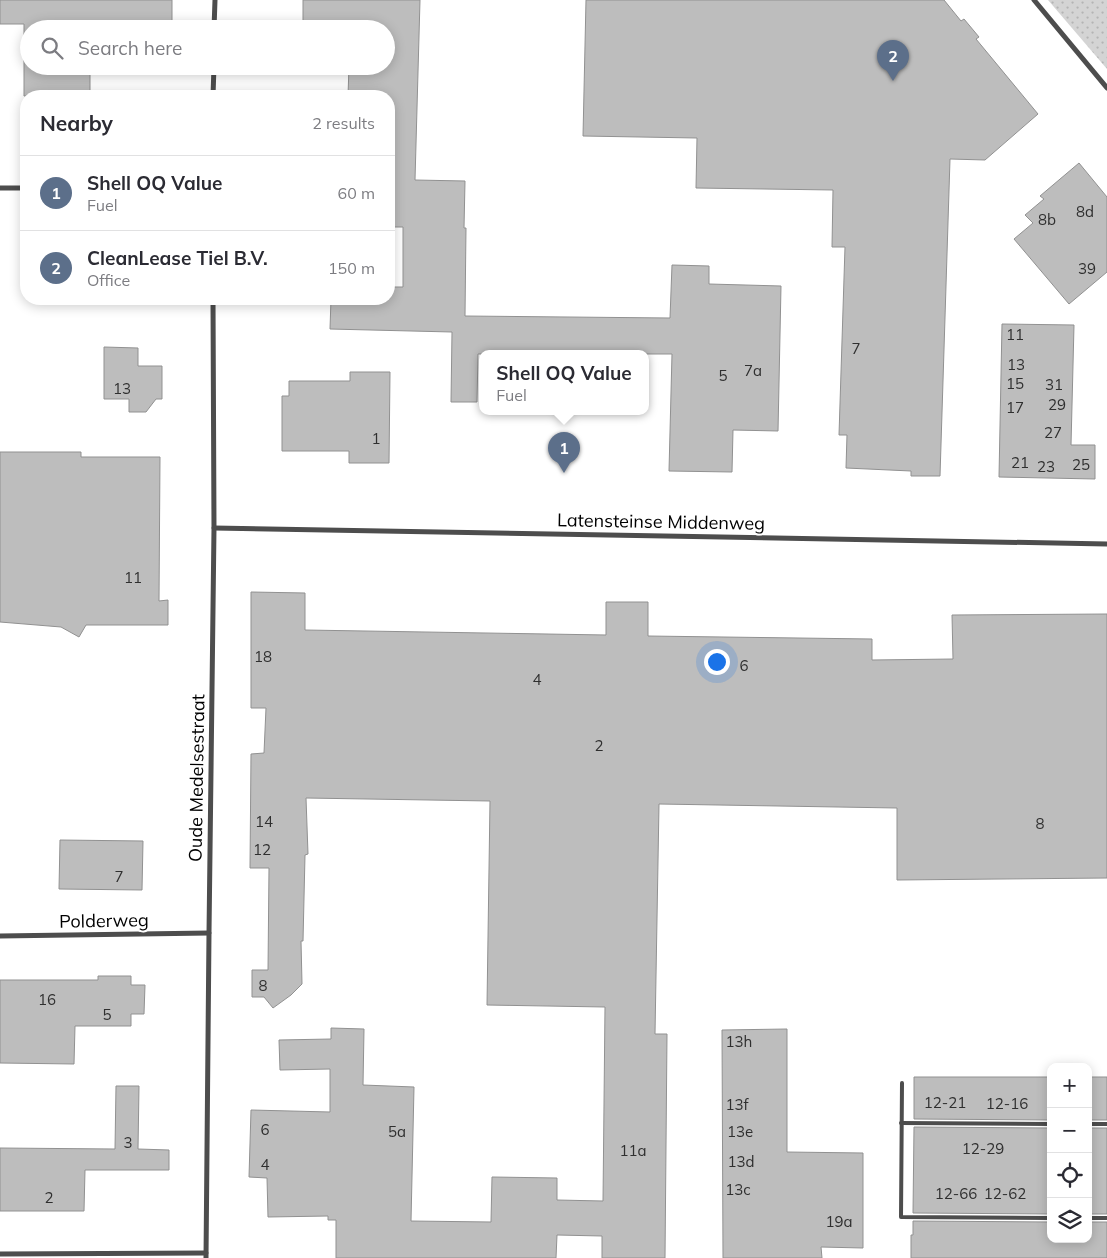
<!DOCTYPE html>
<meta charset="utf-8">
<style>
:root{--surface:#fff;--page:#f2f2f3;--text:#2b2b33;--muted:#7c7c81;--line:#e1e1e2;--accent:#d93025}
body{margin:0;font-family:Mulish,sans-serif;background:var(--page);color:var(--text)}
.controls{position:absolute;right:15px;bottom:15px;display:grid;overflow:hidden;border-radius:10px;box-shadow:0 2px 12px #0003}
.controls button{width:45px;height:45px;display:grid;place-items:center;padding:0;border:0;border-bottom:1px solid var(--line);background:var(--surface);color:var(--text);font:25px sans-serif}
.you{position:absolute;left:716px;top:661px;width:18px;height:18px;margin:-12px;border:4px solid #fff;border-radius:50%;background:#1a73e8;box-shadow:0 0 0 8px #1a73e833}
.badge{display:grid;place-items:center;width:32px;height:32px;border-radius:50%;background:var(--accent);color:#fff;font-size:16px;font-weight:700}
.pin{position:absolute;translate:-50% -41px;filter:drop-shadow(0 1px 2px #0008)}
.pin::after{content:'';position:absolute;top:26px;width:18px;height:15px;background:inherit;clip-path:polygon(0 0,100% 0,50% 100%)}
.popup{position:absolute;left:479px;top:350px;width:170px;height:65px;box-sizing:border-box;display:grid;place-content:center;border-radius:10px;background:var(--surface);filter:drop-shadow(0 1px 4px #0005);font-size:16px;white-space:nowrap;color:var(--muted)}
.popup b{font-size:19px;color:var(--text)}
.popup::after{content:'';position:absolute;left:50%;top:100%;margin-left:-10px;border:10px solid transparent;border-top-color:var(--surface)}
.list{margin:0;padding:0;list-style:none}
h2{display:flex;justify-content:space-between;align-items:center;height:65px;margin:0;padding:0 20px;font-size:21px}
h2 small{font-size:16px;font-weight:400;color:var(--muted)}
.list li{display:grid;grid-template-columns:32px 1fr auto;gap:15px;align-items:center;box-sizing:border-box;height:75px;padding:0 20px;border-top:1px solid var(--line)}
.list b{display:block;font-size:19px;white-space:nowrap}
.list p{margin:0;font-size:16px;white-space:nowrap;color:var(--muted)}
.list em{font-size:16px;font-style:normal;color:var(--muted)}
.icon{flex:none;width:28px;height:28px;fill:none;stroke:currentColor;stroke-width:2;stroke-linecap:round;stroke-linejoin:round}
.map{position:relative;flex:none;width:1107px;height:1258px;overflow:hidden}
.search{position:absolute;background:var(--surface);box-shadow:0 2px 12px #0003;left:20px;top:20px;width:375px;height:55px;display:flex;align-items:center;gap:12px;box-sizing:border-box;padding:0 18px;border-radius:28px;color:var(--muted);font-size:19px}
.panel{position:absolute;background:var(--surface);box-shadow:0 2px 12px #0003;left:20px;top:90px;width:375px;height:215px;border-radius:20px}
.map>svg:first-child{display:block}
</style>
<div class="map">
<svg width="1107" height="1258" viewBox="0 0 1107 1258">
<defs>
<pattern id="grass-dots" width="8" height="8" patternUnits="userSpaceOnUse" patternTransform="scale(1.25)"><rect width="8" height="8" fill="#d4d4d4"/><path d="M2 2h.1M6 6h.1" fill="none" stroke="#b4b4b4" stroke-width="1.8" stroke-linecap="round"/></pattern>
</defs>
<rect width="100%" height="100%" fill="#fff"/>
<path fill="url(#grass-dots)" d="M1048 0H1107V69Z"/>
<g fill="#bdbdbd" stroke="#919191">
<path d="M0 0H172V29H29V66H90V96H24V24H0Z"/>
<path d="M303 0H420L415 180 465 181 464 228H466L465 316 670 318 672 265 709 266V284L781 286 778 431 733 430 732 472 669 471 672 354H478L477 402H451L452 332 330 329 331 299H389V287H403V227H389V96H348L349 66H386V29H350V22L303 23Z"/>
<path d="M586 0H944L961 21 964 19 979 37 976 39 1038 114 985 160 950 159 940 476H911V471L846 468 847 435H839L845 247H832L833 190 696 188 697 138 583 136Z"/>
<path d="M1079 163 1107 197V272L1069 304 1014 239 1033 223 1025 215 1044 199 1040 196Z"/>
<path d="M1002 324 1074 325 1071 445H1095V479L999 477Z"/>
<path d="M104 347 138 348V366H162V399H156L146 412H129V399H104Z"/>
<path d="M350 372H390L389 463H349V451H282V396H289V381H350Z"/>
<path d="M0 452H81V457H160L159 601 168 600V625H86L79 637 61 627 0 622Z"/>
<path d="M251 592 305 593V630L606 635V602H648V636L872 639V660L953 659 952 615 1107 614V878L897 880V808L659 804 655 1034H667L665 1258H602V1236L557 1235 556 1258H336V1220H328V1216L268 1217 267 1178 249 1177 251 1110 330 1112V1069L280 1070 279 1040 331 1039V1028L364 1029 363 1085 414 1087 411 1221 491 1222 492 1177 557 1178V1200L603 1201 605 1007 487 1005 490 801 306 798 308 854 305 855 303 941H301L302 984 291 995 273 1008 264 997H252V970H268L269 868H250L251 754 264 753 266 708H251Z"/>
<path d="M60 840 143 841 142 890 59 889Z"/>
<path d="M98 976H131V985H145L144 1014H131V1026H75L74 1064 0 1063V980H98Z"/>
<path d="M787 1029V1152L863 1153V1248L821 1247 822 1258H723L722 1030Z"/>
<path d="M914 1077H1051V1120L914 1119Z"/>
<rect x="1088" y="1077" width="19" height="43"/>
<path d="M116 1086H139L138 1149 169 1150V1170H85L84 1211H0V1148L115 1149Z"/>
<path d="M914 1127 1051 1128V1214L913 1213Z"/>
<rect x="1088" y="1128" width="19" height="86"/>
<path d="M913 1221 1051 1222V1239H1088V1222H1107V1258H911V1235H913Z"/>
</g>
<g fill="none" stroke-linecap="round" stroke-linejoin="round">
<g stroke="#4d4d4d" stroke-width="4">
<path d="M902 1083 901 1217 1051 1218"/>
<path d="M901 1123 1051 1124"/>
<path d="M1088 1124H1107"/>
<path d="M1088 1218H1107"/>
</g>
<g stroke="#4d4d4d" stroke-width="5">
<path d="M1034 0 1107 88"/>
<path d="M214 29 215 0"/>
<path d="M213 96 214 66"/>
<path d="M0 188H26"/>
<path d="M214 528 1107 544"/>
<path d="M0 936 209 933"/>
<path d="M0 1254 206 1253"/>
<path d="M206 1258 209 933 214 528 213 299"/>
</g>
</g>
<g text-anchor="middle" stroke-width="4" stroke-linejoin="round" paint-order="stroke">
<g font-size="15" fill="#2f2f2f">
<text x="1085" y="217">8d</text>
<text x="1047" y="225">8b</text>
<text x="1087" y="274">39</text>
<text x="1015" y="340">11</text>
<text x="856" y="354">7</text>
<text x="1016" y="370">13</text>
<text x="753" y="376">7a</text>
<text x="723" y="381">5</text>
<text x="1015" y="389">15</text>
<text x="1054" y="390">31</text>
<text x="122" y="394">13</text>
<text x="1057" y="410">29</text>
<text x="1015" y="413">17</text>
<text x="1053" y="438">27</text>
<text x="376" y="444">1</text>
<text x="1020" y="468">21</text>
<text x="1081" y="470">25</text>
<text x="1046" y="472">23</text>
<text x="133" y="583">11</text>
<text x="263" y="662">18</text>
<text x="744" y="671">6</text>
<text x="537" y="685">4</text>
<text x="599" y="751">2</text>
<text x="264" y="827">14</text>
<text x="1040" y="829">8</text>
<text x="262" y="855">12</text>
<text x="119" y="882">7</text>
<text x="263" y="991">8</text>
<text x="47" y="1005">16</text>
<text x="107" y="1020">5</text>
<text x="739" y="1047">13h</text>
<text x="945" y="1108">12-21</text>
<text x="1007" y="1109">12-16</text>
<text x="737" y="1110">13f</text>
<text x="265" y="1135">6</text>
<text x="397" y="1137">5a</text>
<text x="740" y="1137">13e</text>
<text x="128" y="1148">3</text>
<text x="983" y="1154">12-29</text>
<text x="633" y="1156">11a</text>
<text x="741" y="1167">13d</text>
<text x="265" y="1170">4</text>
<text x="738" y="1195">13c</text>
<text x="956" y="1199">12-66</text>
<text x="1005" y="1199">12-62</text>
<text x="49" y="1203">2</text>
<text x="839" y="1227">19a</text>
</g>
<g font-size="18" fill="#000" stroke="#fff">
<text transform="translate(661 522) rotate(1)" y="6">Latensteinse Middenweg</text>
<text transform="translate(197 778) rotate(-89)" y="6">Oude Medelsestraat</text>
<text transform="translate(104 921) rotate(-1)" y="6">Polderweg</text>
</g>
</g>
</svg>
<div class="controls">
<button>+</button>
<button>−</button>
<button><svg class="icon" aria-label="locate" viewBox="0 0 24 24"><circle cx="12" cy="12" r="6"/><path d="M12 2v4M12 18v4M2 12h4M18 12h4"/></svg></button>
<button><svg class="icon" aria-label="layers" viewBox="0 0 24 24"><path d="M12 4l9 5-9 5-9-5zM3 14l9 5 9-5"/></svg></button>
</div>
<div class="you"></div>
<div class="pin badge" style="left:564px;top:473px;background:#5c6f8a">1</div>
<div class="popup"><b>Shell OQ Value</b>Fuel</div>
<div class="pin badge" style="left:893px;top:81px;background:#5c6f8a">2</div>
<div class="search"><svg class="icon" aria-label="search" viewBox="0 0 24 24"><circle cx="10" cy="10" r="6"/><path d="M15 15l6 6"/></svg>Search here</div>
<section class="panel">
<h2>Nearby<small>2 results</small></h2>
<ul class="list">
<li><span class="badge" style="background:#5c6f8a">1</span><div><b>Shell OQ Value</b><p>Fuel</p></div><em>60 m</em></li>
<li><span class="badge" style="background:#5c6f8a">2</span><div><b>CleanLease Tiel B.V.</b><p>Office</p></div><em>150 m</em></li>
</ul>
</section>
</div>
